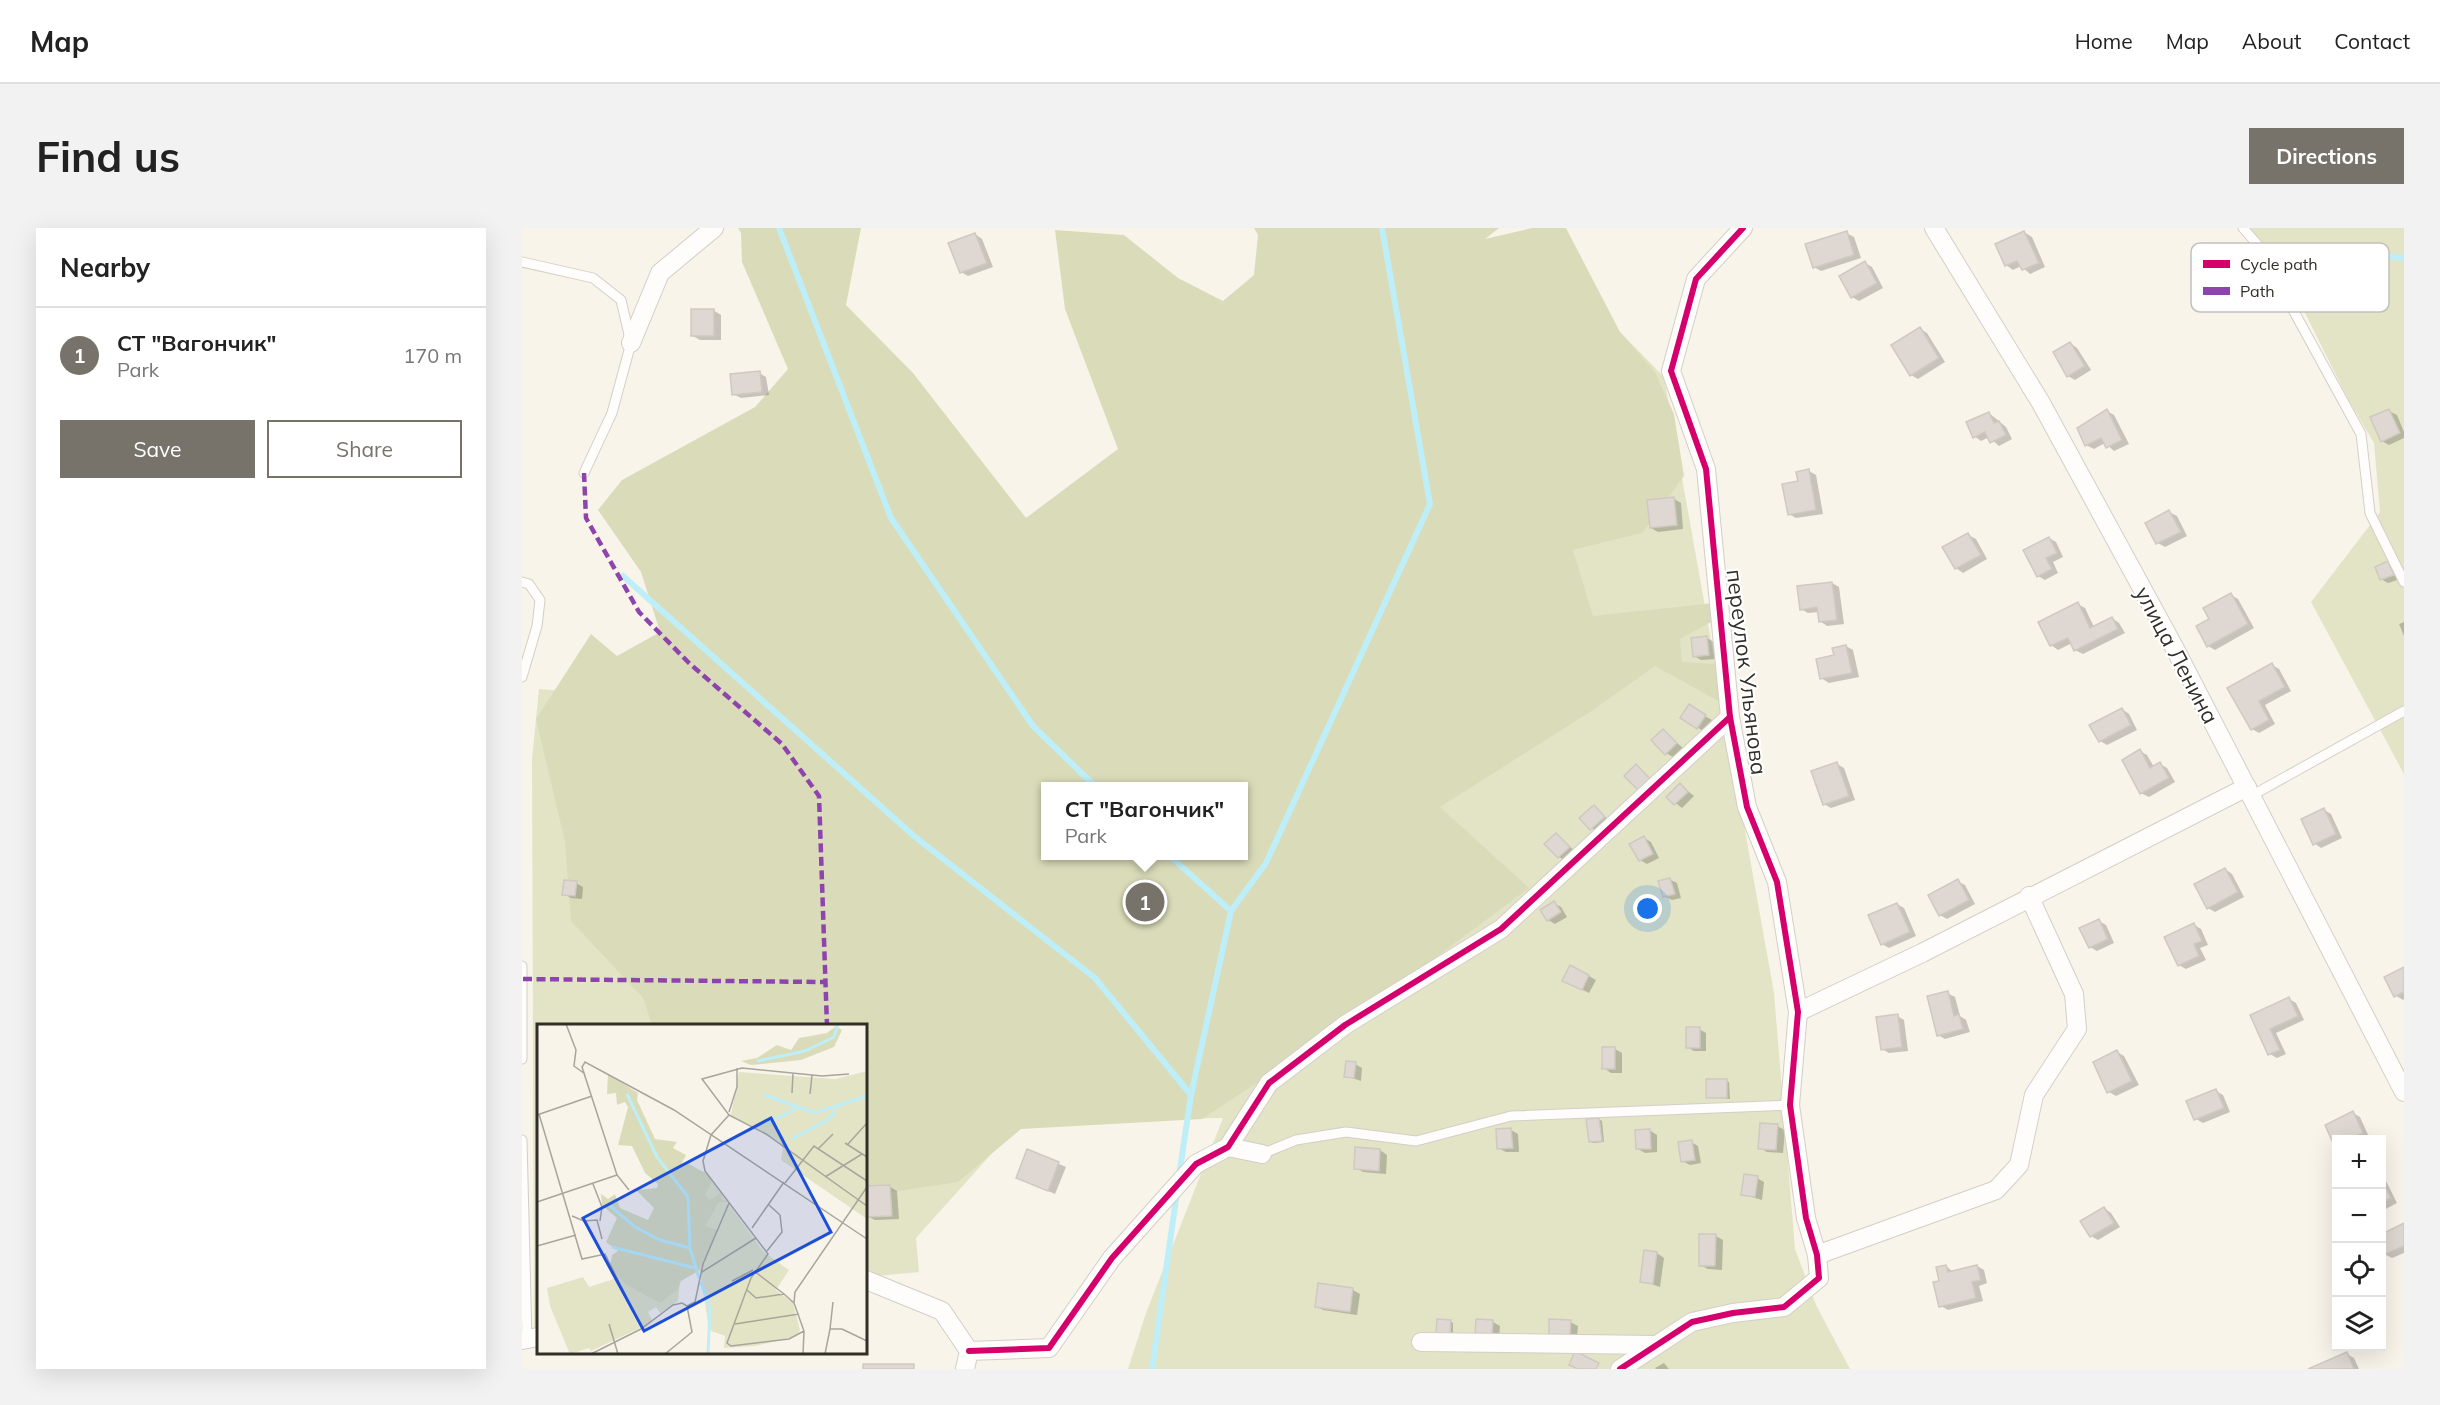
<!DOCTYPE html>
<meta charset="utf-8">
<style>
:root{--surface:#fff;--page:#f2f2f2;--text:#222;--muted:#767676;--line:#e0e0e0;--accent:#77736b}
body{margin:0;font-family:Mulish,sans-serif;background:var(--page);color:var(--text)}
.controls{position:absolute;right:18px;bottom:18px;display:grid;overflow:hidden;border-radius:0px;box-shadow:0 6px 24px #0002}
.controls button{width:54px;height:54px;display:grid;place-items:center;padding:0;border:0;border-bottom:2px solid var(--line);background:var(--surface);color:var(--text);font:30px sans-serif}
.you{position:absolute;left:1126px;top:681px;width:21px;height:21px;margin:-15px;border:4px solid #fff;border-radius:50%;background:#1a73e8;box-shadow:0 0 0 9px #1a73e833}
.badge{display:grid;place-items:center;width:39px;height:39px;border-radius:50%;background:var(--accent);color:#fff;font-size:20px;font-weight:700}
.pin{position:absolute;translate:-50% -50%;border:3px solid #fff;box-shadow:0 2px 6px #0006}
.popup{position:absolute;left:519px;top:554px;width:207px;height:78px;box-sizing:border-box;display:grid;place-content:center;border-radius:0px;background:var(--surface);filter:drop-shadow(0 2px 4px #0005);font-size:20px;white-space:nowrap;color:var(--muted)}
.popup b{font-size:22px;color:var(--text)}
.popup::after{content:'';position:absolute;left:50%;top:100%;margin-left:-12px;border:12px solid transparent;border-top-color:var(--surface)}
.list{margin:0;padding:0;list-style:none}
h2{display:flex;justify-content:space-between;align-items:center;height:78px;margin:0;padding:0 24px;font-size:26px}
h2 small{font-size:20px;font-weight:400;color:var(--muted)}
.list li{display:grid;grid-template-columns:39px 1fr auto;gap:18px;align-items:center;box-sizing:border-box;height:96px;padding:0 24px;border-top:2px solid var(--line)}
.list b{display:block;font-size:22px;white-space:nowrap}
.list p{margin:0;font-size:20px;white-space:nowrap;color:var(--muted)}
.list em{font-size:20px;font-style:normal;color:var(--muted)}
.actions{display:flex;gap:12px;padding:18px 24px}
.actions a{flex:1;padding:14px 0;border:2px solid var(--accent);border-radius:0px;text-align:center;font-size:21px;color:var(--accent)}
.actions .main{background:var(--accent);color:#fff}
.icon{flex:none;width:33px;height:33px;fill:none;stroke:currentColor;stroke-width:2;stroke-linecap:round;stroke-linejoin:round}
.map{position:relative;flex:none;width:1882px;height:1141px;overflow:hidden;border-radius:0px}
header{display:flex;align-items:center;gap:36px;box-sizing:border-box;height:84px;padding:0 30px;background:var(--surface);border-bottom:2px solid var(--line)}
header strong{font-size:28px}
nav{display:flex;gap:33px;margin-inline-start:auto;font-size:21px}
.intro{display:flex;align-items:center;justify-content:space-between;box-sizing:border-box;height:144px;padding:0 36px}
h1{margin:0;font-size:42px}
.button{padding:15px 27px;border-radius:0px;background:var(--accent);color:#fff;font-size:21px;font-weight:700}
main{display:flex;gap:36px;padding:0 36px}
aside{flex:1;background:var(--surface);border-radius:0px;box-shadow:0 6px 24px #0002}
.map>svg:first-child{display:block}
</style>
<header>
<strong>Map</strong>
<nav><a>Home</a><a>Map</a><a>About</a><a>Contact</a></nav>
</header>
<div class="intro"><h1>Find us</h1><a class="button">Directions</a></div>
<main>
<aside>
<h2>Nearby<small></small></h2>
<ul class="list">
<li><span class="badge">1</span><div><b>СТ &quot;Вагончик&quot;</b><p>Park</p></div><em>170 m</em></li>
</ul>
<div class="actions"><a class="main">Save</a><a>Share</a></div>
</aside>
<div class="map">
<svg width="1882" height="1141" viewBox="0 0 1882 1141">
<rect width="100%" height="100%" fill="#f9f4ea"/>
<g fill="#e2e4c5">
<path d="M1723 0H1882V546L1789 374 1858 284 1852 215 1826 171 1768 55Z"/>
<path d="M1023 27 1142 149 1252 765 1273 1021 1294 1077 1328 1141H606L624 1085 701 890 498 894 394 1010 397 1044 344 1049V798H16V1107H12L10 531 17 461 185 474 524 628H722V558Z"/>
</g>
<path fill="#dadcb9" fill-rule="evenodd" d="M216 0H339L324 77 391 145 504 290 596 221 543 81 533 2 602 7 656 50 701 73 732 47 736 7 732 0H977L963 11 1010 0H1044L1098 104 1133 144 1152 186 1162 248 1120 305 1051 322 1071 388 1191 375V393L1158 411 1160 434 1197 436 1207 479 1133 438 1068 484 918 579 1007 660 823 797 680 891 499 901 436 954 344 968V798L130 797 121 770 49 693 43 614 14 491 69 406 95 428 138 404 119 344 76 282 100 252 233 179 266 141 220 34 219 5ZM524 558H722V628H524Z"/>
<g fill="#0003">
<path d="M1502 4 1510 9 1523 39 1508 46 1499 38 1491 42 1484 37Z"/>
<path d="M1324 5 1332 9 1339 30 1299 43 1292 39Z"/>
<path d="M453 6 460 11 471 39 446 48 439 44Z"/>
<path d="M1343 35 1350 39 1361 60 1337 73 1330 69Z"/>
<path d="M191 82 199 87V112H178L171 108Z"/>
<path d="M1398 101 1405 105 1423 134 1396 151 1389 147Z"/>
<path d="M1548 115 1555 120 1569 142 1553 152 1546 148Z"/>
<path d="M237 145 244 149 247 167 219 170 211 166Z"/>
<path d="M1585 183 1592 187 1607 216 1592 223 1583 215 1572 221 1564 217 1573 193 1571 189Z"/>
<path d="M1867 183 1875 187 1882 204V210L1867 217 1860 213Z"/>
<path d="M1467 185 1484 199 1490 211 1477 218 1467 209 1459 213 1452 208Z"/>
<path d="M1287 243 1294 247 1301 286 1274 290 1267 286 1278 254Z"/>
<path d="M1152 271 1159 275 1161 301 1136 304 1129 300Z"/>
<path d="M1647 284 1655 288 1665 308 1643 319 1636 315Z"/>
<path d="M1446 307 1454 311 1465 331 1441 345 1434 340Z"/>
<path d="M1527 310 1534 314 1541 329 1531 334 1536 345 1523 352 1516 348Z"/>
<path d="M1866 335 1873 339 1878 351 1866 355 1859 351Z"/>
<path d="M1310 355 1317 359 1322 396 1305 398 1298 393 1297 384 1286 385 1279 381Z"/>
<path d="M1709 367 1716 371 1732 400 1693 422 1686 418 1689 391Z"/>
<path d="M1555 376 1563 380 1572 399 1590 390 1597 395 1603 405 1561 426 1553 422 1550 415 1536 422 1529 417Z"/>
<path d="M1882 394V408L1877 396Z"/>
<path d="M1185 410 1192 414 1194 431 1179 432 1172 428Z"/>
<path d="M1324 418 1331 422 1337 449 1307 455 1299 450 1313 428Z"/>
<path d="M1750 437 1757 441 1769 463 1743 477 1753 496 1737 505 1730 501 1707 460Z"/>
<path d="M1167 479 1190 492 1183 504 1160 490Z"/>
<path d="M1600 481 1607 486 1615 502 1585 517 1578 513Z"/>
<path d="M1141 503 1161 520 1151 529 1144 525Z"/>
<path d="M1618 523 1625 527 1632 539 1638 536 1645 540 1653 554 1627 569 1619 565Z"/>
<path d="M1315 536 1322 540 1333 572 1309 580 1302 576Z"/>
<path d="M1158 557 1172 568 1160 580 1146 569Z"/>
<path d="M1072 579 1089 594 1076 605 1059 591Z"/>
<path d="M1802 582 1809 586 1820 610 1799 620 1792 615Z"/>
<path d="M1034 607 1054 624 1044 633 1037 629Z"/>
<path d="M1122 610 1129 614 1137 630 1125 636 1118 632Z"/>
<path d="M1703 641 1710 646 1722 669 1693 684 1686 680Z"/>
<path d="M1147 651 1155 655 1159 670 1150 672 1142 668Z"/>
<path d="M1435 653 1443 657 1453 676 1425 691 1418 687Z"/>
<path d="M54 655 61 659 60 671 49 670 42 666Z"/>
<path d="M1032 675 1039 679 1045 689 1033 696 1026 692Z"/>
<path d="M1375 676 1382 680 1394 708 1367 720 1360 716Z"/>
<path d="M1577 693 1584 697 1592 715 1575 723 1568 719Z"/>
<path d="M1672 697 1679 701 1686 717 1678 720 1684 732 1664 741 1657 737Z"/>
<path d="M1882 741V771L1881 772 1873 767Z"/>
<path d="M1067 748 1074 752 1067 765 1049 756Z"/>
<path d="M1425 765 1433 769 1438 788 1444 792 1448 804 1423 811 1416 807Z"/>
<path d="M1767 771 1774 775 1782 792 1754 805 1764 826 1755 830 1748 826 1730 788Z"/>
<path d="M1375 788 1382 792 1386 823 1367 825 1360 821Z"/>
<path d="M1177 801 1184 805V823H1172L1165 819Z"/>
<path d="M1093 821 1100 825V845H1089L1082 840Z"/>
<path d="M1595 824 1602 828 1617 857 1594 868 1587 864Z"/>
<path d="M833 836 840 840 839 853 824 848Z"/>
<path d="M1204 853 1207 854 1208 871 1186 869Z"/>
<path d="M1694 863 1701 867 1708 884 1681 895 1674 891Z"/>
<path d="M1831 885 1838 889 1847 909 1841 912H1814V917L1805 897Z"/>
<path d="M1077 891 1080 893 1082 914 1071 915 1068 913Z"/>
<path d="M1255 898 1263 902 1261 925 1245 924 1238 920Z"/>
<path d="M989 902 996 906 997 924H984L976 920Z"/>
<path d="M1127 902 1135 907V924L1123 925 1116 921Z"/>
<path d="M1169 914 1176 918 1179 935 1168 937 1160 933Z"/>
<path d="M858 922 865 927 864 946 841 944 834 940Z"/>
<path d="M506 923 544 939 533 966 496 950Z"/>
<path d="M1860 945 1875 975 1860 983Z"/>
<path d="M1235 950 1242 954 1240 972 1220 966Z"/>
<path d="M368 959 375 963 377 991 353 992 345 988 344 960Z"/>
<path d="M1582 980 1589 985 1598 999 1576 1012 1569 1008Z"/>
<path d="M1882 997V1025L1870 1030 1862 1026 1860 1020V1007Z"/>
<path d="M1194 1008 1201 1012 1200 1042 1186 1041 1178 1037Z"/>
<path d="M1135 1025 1142 1030 1138 1059 1120 1053Z"/>
<path d="M1424 1038 1431 1044 1455 1038 1462 1042 1465 1055 1457 1058 1461 1073 1426 1082 1419 1078V1054Z"/>
<path d="M831 1062 838 1066 835 1087 801 1082 794 1078Z"/>
<path d="M928 1093 931 1095V1108L916 1105Z"/>
<path d="M971 1094 978 1098 977 1109 962 1108 955 1104Z"/>
<path d="M1048 1094 1056 1098 1055 1110H1036L1029 1105Z"/>
<path d="M268 1124H304L272 1127Z"/>
<path d="M1825 1126 1832 1130 1837 1141H1790Z"/>
<path d="M1142 1135 1147 1141H1134L1133 1140Z"/>
</g>
<g fill="none" stroke-linecap="round" stroke-linejoin="round">
<g stroke="#beeef7" stroke-width="6">
<path d="M257 0 369 290 511 498 573 558"/>
<path d="M1836 26 1882 30"/>
<path d="M101 348 392 608 573 750 669 867"/>
<path d="M648 628 709 683"/>
<path d="M657 948 669 867 709 683 744 635 908 276 860 0"/>
<path d="M630 1141 655 964"/>
</g>
</g>
<g fill="#dfd8d2" stroke="#cfc9c2" stroke-width="1.5">
<path d="M1325 3 1332 27 1291 40 1283 16Z"/>
<path d="M1502 3 1517 35 1500 42 1495 33 1483 38 1473 16Z"/>
<path d="M453 5 465 35 438 45 426 15Z"/>
<path d="M1343 33 1355 55 1329 70 1317 48Z"/>
<rect x="169" y="81" width="23" height="27"/>
<path d="M1398 99 1417 130 1388 148 1369 117Z"/>
<path d="M1548 114 1563 138 1545 149 1531 124Z"/>
<path d="M238 143 240 164 210 167 208 146Z"/>
<path d="M1585 181 1600 212 1584 220 1579 210 1563 218 1555 200Z"/>
<path d="M1867 181 1878 205 1859 214 1848 189Z"/>
<path d="M1467 184 1472 195 1477 193 1484 207 1468 215 1463 204 1451 210 1444 194Z"/>
<path d="M1287 241 1294 282 1266 287 1260 256 1276 253 1274 244Z"/>
<path d="M1152 269 1155 297 1128 300 1125 272Z"/>
<path d="M1647 282 1659 304 1634 316 1623 295Z"/>
<path d="M1446 305 1459 327 1433 341 1420 319Z"/>
<path d="M1527 309 1535 325 1524 330 1530 341 1515 349 1501 322Z"/>
<path d="M1866 333 1872 347 1858 352 1853 339Z"/>
<path d="M1310 354 1315 392 1297 394 1295 379 1278 382 1275 358Z"/>
<path d="M1709 365 1726 396 1685 419 1674 398 1687 391 1681 380Z"/>
<path d="M1556 374 1568 400 1590 389 1596 401 1552 423 1546 410 1528 418 1516 394Z"/>
<path d="M1185 408 1187 427 1171 429 1169 410Z"/>
<path d="M1324 417 1330 445 1298 451 1294 431 1312 427 1310 420Z"/>
<path d="M1750 435 1763 459 1737 473 1747 492 1729 502 1705 460Z"/>
<path d="M1167 476 1184 487 1175 501 1158 490Z"/>
<path d="M1600 480 1609 497 1577 514 1567 497Z"/>
<path d="M1141 501 1155 515 1143 527 1129 512Z"/>
<path d="M1618 521 1628 540 1638 534 1647 550 1618 566 1600 532Z"/>
<path d="M1315 534 1327 568 1301 577 1289 543Z"/>
<path d="M1114 536 1128 551 1116 562 1102 548Z"/>
<path d="M1158 555 1166 564 1152 577 1144 569Z"/>
<path d="M1072 577 1083 589 1068 602 1057 590Z"/>
<path d="M1802 580 1814 606 1791 617 1779 591Z"/>
<path d="M1034 605 1048 619 1036 630 1022 616Z"/>
<path d="M1122 608 1131 626 1117 633 1107 616Z"/>
<path d="M1703 640 1716 664 1685 681 1672 656Z"/>
<path d="M1148 650 1153 666 1141 669 1136 653Z"/>
<path d="M1436 651 1447 672 1417 688 1406 667Z"/>
<path d="M42 652 55 653 53 668 40 667Z"/>
<path d="M1032 673 1039 684 1025 693 1018 682Z"/>
<path d="M1375 675 1388 704 1359 717 1346 687Z"/>
<path d="M1577 691 1586 711 1567 720 1557 700Z"/>
<path d="M1672 695 1680 713 1672 716 1677 728 1656 738 1642 709Z"/>
<path d="M1048 737 1067 747 1060 762 1040 753Z"/>
<path d="M1882 739V764L1872 769 1862 749Z"/>
<path d="M1426 763 1432 788 1437 786 1441 801 1415 808 1405 768Z"/>
<path d="M1767 769 1776 788 1748 801 1758 822 1746 827 1728 787Z"/>
<path d="M1376 786 1380 819 1359 822 1354 789Z"/>
<rect x="1164" y="799" width="14" height="21"/>
<rect x="1080" y="819" width="13" height="22"/>
<path d="M1595 822 1610 853 1585 865 1571 834Z"/>
<path d="M824 833 834 834 832 850 822 849Z"/>
<rect x="1184" y="851" width="21" height="19"/>
<path d="M1694 861 1702 880 1672 892 1664 873Z"/>
<path d="M1831 883 1841 905 1825 912H1814L1812 917 1803 897Z"/>
<path d="M1077 890 1080 913 1067 914 1064 891Z"/>
<path d="M1238 895 1256 896 1254 922 1236 921Z"/>
<path d="M989 900 991 920 975 921 974 901Z"/>
<path d="M1128 901 1129 921H1114L1113 902Z"/>
<path d="M1170 912 1173 932 1159 934 1156 914Z"/>
<path d="M833 919 858 921 857 943 832 941Z"/>
<path d="M505 921 537 934 526 963 494 950Z"/>
<path d="M1222 946 1236 948 1233 969 1219 967Z"/>
<path d="M1860 952 1869 970 1860 975Z"/>
<path d="M368 957 370 988 344 989V958Z"/>
<path d="M1582 979 1592 995 1568 1009 1558 993Z"/>
<path d="M1882 995V1018L1861 1027 1860 1006Z"/>
<path d="M1177 1006H1194L1193 1038H1177Z"/>
<path d="M1122 1022 1135 1024 1131 1056 1118 1054Z"/>
<path d="M1424 1037 1426 1044 1455 1037 1459 1052 1450 1054 1454 1070 1417 1079 1411 1054 1417 1053 1414 1039Z"/>
<path d="M796 1055 831 1060 828 1084 793 1079Z"/>
<path d="M915 1091 929 1092 928 1107 914 1106Z"/>
<path d="M954 1091 971 1092 970 1106 953 1105Z"/>
<path d="M1027 1091 1049 1092 1048 1107 1027 1106Z"/>
<path d="M1053 1123 1077 1135 1074 1141H1056L1047 1137Z"/>
<path d="M1825 1124 1832 1141H1786Z"/>
<rect x="341" y="1136" width="51" height="5"/>
</g>
<g fill="none" stroke-linecap="round" stroke-linejoin="round">
<defs>
<g id="lane">
<path d="M1721 0 1735 16 1839 206 1848 285 1882 354"/>
<path d="M0 34 71 50 99 72 109 115 90 185 62 245"/>
<path d="M0 354 7 356 18 372 15 398 0 449"/>
<path d="M1729 568 1882 483"/>
<path d="M0 738V831"/>
<path d="M0 912 5 1111"/>
<path d="M740 926 774 912 824 904 894 913 989 888 1268 877"/>
</g>
<g id="street">
<path d="M1412 0 1519 175 1652 419 1882 864"/>
<path d="M109 115 138 45 192 0"/>
<path d="M1276 784 1400 725 1725 559"/>
<path d="M706 919 740 926"/>
<path d="M1295 1027 1474 962 1497 937 1512 867 1555 801 1552 766 1507 668"/>
<path d="M344 1052 420 1083 447 1123 443 1141"/>
<path d="M0 1112 16 1109"/>
<path d="M899 1114 1131 1117"/>
<path d="M447 1123 527 1120 590 1030 674 936 706 919 747 855 823 797 979 701 1208 489"/>
<path d="M1098 1141 1170 1094 1211 1085 1262 1079 1297 1050 1295 1027 1284 990 1268 877 1276 784 1255 654 1225 579 1208 489 1184 241 1149 143 1174 51 1221 0"/>
</g>
</defs>
<use href="#lane" stroke="#d2cfc7" stroke-width="11"/>
<use href="#street" stroke="#d2cfc7" stroke-width="20"/>
<use href="#lane" stroke="#fefdfc" stroke-width="9"/>
<use href="#street" stroke="#fefdfc" stroke-width="18"/>
<g stroke="#8e44ad" stroke-width="4.5" stroke-dasharray="9 4.5" stroke-linecap="butt">
<path d="M62 245 64 290 117 384 167 435 260 516 297 568 305 798"/>
<path d="M1 751 303 754"/>
</g>
<defs>
<g id="cycleway">
<path d="M447 1123 527 1120 590 1030 674 936 706 919 747 855 823 797 979 701 1208 489"/>
<path d="M1098 1141 1170 1094 1211 1085 1262 1079 1297 1050 1295 1027 1284 990 1268 877 1276 784 1255 654 1225 579 1208 489 1184 241 1149 143 1174 51 1221 0"/>
</g>
</defs>
<use href="#cycleway" stroke="#fff" stroke-width="10"/>
<use href="#cycleway" stroke="#d6006c" stroke-width="6"/>
</g>
<g text-anchor="middle" stroke-width="4.5" stroke-linejoin="round" paint-order="stroke">
<g font-size="22" fill="#312e27" stroke="#fff">
<text transform="translate(1655 427) rotate(62)" y="8">улица Ленина</text>
<text transform="translate(1225 444) rotate(83)" y="8">переулок Ульянова</text>
</g>
</g>
<g transform="translate(15 796)">
<rect width="330" height="330" fill="#f9f4ea"/>
<path d="M330 47V195L244 136 246 124 242 117 194 91 202 48 298 55ZM149 142 168 148 227 228 252 246 239 266 256 279 263 306 260 312 219 322 187 324 188 312 174 307 171 299 163 246 143 257 141 277 123 289 119 283 111 288 115 296 106 304 72 239 90 231ZM46 253 52 263 77 255 103 304 54 327 52 324 33 330 13 282 10 264Z" fill="#e2e4c5"/>
<path d="M299 2 305 6 297 23 264 36 214 41 204 37 220 34 240 21 254 26 262 14 290 9ZM71 50 101 69 100 76 118 115 140 118 136 124 149 131 143 143 149 138 171 151 175 157 168 171 173 176 185 168 184 175 192 178H182L168 202 181 206 161 247 144 257 140 266 123 279 88 260 73 242 75 231 81 227 69 218 80 194 65 181 64 170 71 175 78 170 83 184 111 196 117 184 99 166 120 164 121 160 108 149 95 122 81 121 91 83 88 78 80 81 79 69 70 70Z" fill="#dadcb9"/>
<path fill="none" stroke="#beeef7" stroke-width="3" d="M220 37 268 27 297 13 301 0M90 70 120 133 151 173 153 224 162 254M227 71 278 89 330 72M230 99 259 85M255 115 292 95 299 86M71 180 98 203 123 216 153 224M75 223 158 244M164 258 173 285 171 330"/>
<path fill="none" stroke="#a9a59c" stroke-width="1.5" d="M29 0 39 26 37 42 48 50M255 69 256 49M273 70 275 51M192 88 200 63V44M2 90 45 235 68 230 105 304M0 91 55 72M192 91 229 110 330 182M308 119 330 133M311 120 330 99M281 125 296 110M288 153 325 130M248 159 277 122 330 157M56 160 65 183 63 197M92 166 80 151 45 43 48 38 137 86 330 215M0 178 80 151M35 192 47 197 60 196 65 215M215 204 247 158M0 222 39 211M230 227 245 208 243 191 232 181M217 247 247 270M165 248 219 214M195 257 216 246M210 266 219 274 247 270 257 279M150 282 158 278 166 240 192 179M72 300 81 330M198 300 262 290M293 305 296 278M267 307 252 315 194 322 190 319 214 254 231 230 168 147 166 137 174 111 192 91 165 55 205 44 285 52 312 50M54 330 104 305 136 281 145 279 150 282 155 308 128 330M266 330 267 307 257 279 258 268 330 163M288 330 293 305H305L330 317"/>
<path fill="#1d4ed8" fill-opacity="0.15" stroke="#1d4ed8" stroke-width="3" d="M234 94 294 208 107 307 46 194Z"/>
<rect width="330" height="330" fill="none" stroke="#312e27" stroke-width="3"/>
</g>
<rect x="1669" y="15" width="198" height="69" rx="9" fill="#fff" stroke="#c1c0be" stroke-width="1.5"/>
<rect x="1681" y="32" width="27" height="8" fill="#d6006c"/>
<rect x="1681" y="59" width="27" height="8" fill="#8e44ad"/>
<g font-size="16" fill="#312e27">
<text x="1718" y="42">Cycle path</text>
<text x="1718" y="69">Path</text>
</g>
</svg>
<div class="controls">
<button>+</button>
<button>−</button>
<button><svg class="icon" aria-label="locate" viewBox="0 0 24 24"><circle cx="12" cy="12" r="6"/><path d="M12 2v4M12 18v4M2 12h4M18 12h4"/></svg></button>
<button><svg class="icon" aria-label="layers" viewBox="0 0 24 24"><path d="M12 4l9 5-9 5-9-5zM3 14l9 5 9-5"/></svg></button>
</div>
<div class="you"></div>
<div class="pin badge" style="left:623px;top:674px">1</div>
<div class="popup"><b>СТ &quot;Вагончик&quot;</b>Park</div>
</div>
</main>
